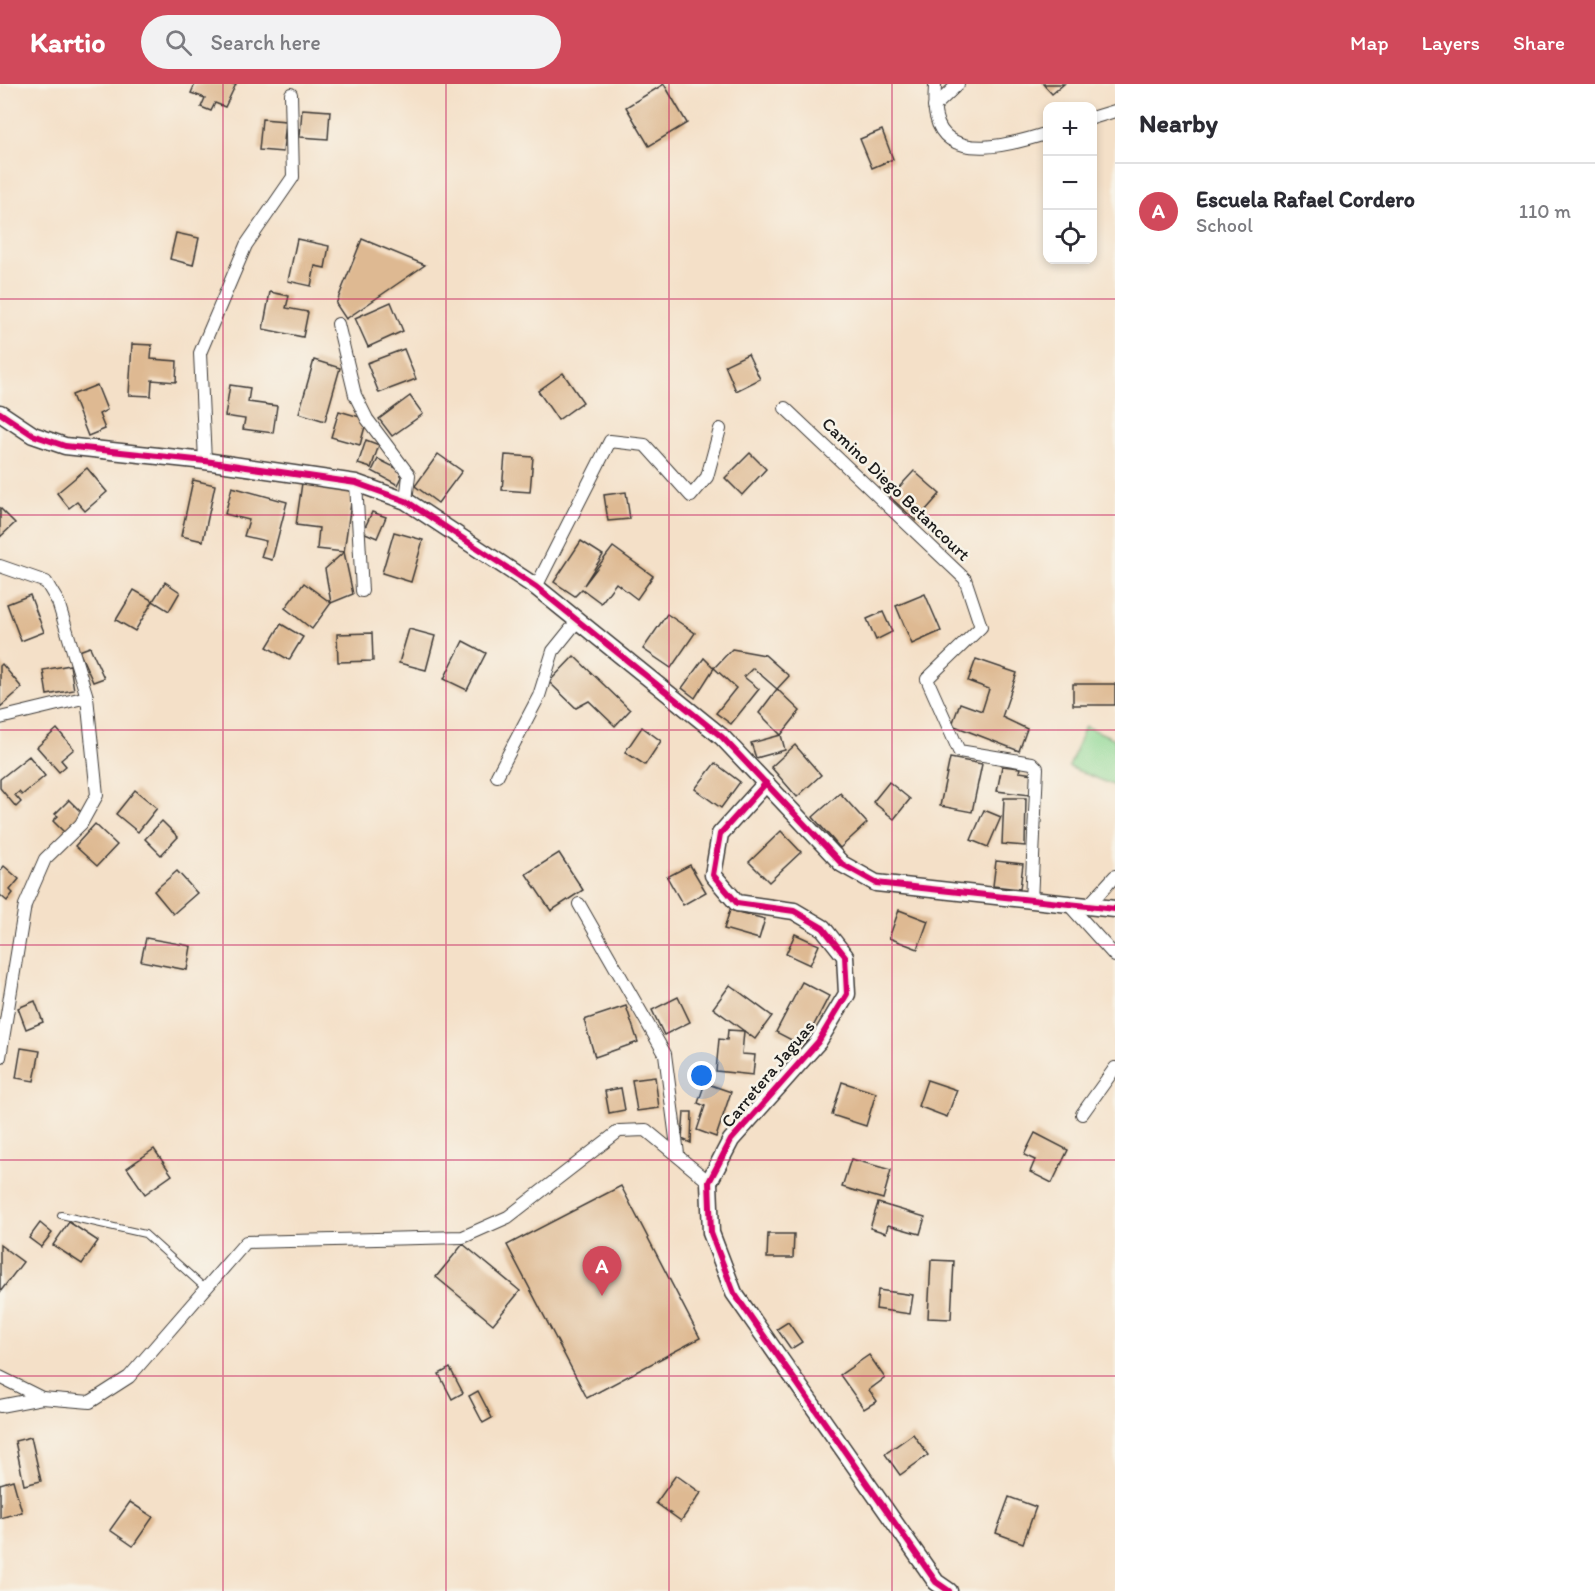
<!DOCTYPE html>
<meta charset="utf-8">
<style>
:root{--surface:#fff;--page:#f2f2f3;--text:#2b2b33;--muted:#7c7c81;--line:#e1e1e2;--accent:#d1495b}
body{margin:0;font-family:Itim,sans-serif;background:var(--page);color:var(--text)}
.controls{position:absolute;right:18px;top:18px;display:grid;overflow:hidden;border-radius:12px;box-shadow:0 3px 9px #0003}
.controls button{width:54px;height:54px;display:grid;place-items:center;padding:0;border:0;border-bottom:2px solid var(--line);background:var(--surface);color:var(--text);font:30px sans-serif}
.you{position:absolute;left:702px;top:992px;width:21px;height:21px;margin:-15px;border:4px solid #fff;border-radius:50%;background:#1a73e8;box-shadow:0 0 0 9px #1a73e833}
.badge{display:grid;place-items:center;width:39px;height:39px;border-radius:50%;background:var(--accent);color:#fff;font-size:20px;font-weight:700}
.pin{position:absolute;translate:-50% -50px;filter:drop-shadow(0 2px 3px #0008)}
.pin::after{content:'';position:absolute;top:32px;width:21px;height:18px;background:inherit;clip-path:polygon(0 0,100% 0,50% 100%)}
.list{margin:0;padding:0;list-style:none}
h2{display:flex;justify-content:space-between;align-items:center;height:78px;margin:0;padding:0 24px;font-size:26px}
h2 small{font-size:20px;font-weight:400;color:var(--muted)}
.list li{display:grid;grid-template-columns:39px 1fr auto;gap:18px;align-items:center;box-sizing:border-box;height:96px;padding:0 24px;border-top:2px solid var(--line)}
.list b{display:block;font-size:22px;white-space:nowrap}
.list p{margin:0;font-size:20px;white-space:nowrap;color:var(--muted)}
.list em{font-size:20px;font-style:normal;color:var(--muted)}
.icon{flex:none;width:33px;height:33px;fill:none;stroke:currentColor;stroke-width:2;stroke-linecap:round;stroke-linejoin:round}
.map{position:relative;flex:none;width:1115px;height:1507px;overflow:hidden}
header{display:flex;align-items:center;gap:36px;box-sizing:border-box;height:84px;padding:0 30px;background:var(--accent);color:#fff}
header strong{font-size:28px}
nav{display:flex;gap:33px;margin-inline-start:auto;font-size:21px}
.search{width:420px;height:54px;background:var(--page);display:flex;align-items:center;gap:15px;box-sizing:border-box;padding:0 21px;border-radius:33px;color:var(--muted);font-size:22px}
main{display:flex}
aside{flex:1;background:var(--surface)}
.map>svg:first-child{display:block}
</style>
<header>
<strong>Kartio</strong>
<div class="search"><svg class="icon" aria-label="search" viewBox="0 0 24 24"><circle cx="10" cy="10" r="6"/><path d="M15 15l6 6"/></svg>Search here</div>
<nav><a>Map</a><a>Layers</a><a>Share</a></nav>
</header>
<main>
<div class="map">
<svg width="1115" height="1507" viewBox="0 0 1115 1507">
<rect width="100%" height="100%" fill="#f7f3e8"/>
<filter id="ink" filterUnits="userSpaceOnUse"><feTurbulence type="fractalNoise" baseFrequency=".0167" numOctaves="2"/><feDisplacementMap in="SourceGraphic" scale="12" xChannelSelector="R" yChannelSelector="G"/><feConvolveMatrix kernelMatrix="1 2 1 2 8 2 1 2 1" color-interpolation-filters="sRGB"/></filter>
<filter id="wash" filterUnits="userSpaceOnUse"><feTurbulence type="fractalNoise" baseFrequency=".008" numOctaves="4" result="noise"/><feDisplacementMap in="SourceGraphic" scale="24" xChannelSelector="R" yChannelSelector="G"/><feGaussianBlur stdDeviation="1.35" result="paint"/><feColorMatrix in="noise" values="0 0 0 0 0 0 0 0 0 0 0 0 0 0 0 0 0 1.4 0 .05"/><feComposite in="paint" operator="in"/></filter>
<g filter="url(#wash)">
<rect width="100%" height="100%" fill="#f4e0c8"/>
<path fill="#8ed894" stroke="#557a58" stroke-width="1.5" d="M1085 642 1115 655V702L1069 683Z"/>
<g id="blocks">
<g fill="#deb992">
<path d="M195 0H236L225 23 215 19 211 27 201 23 205 14 191 9Z"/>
<path d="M664 0 687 39 649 62 626 23Z"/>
<path d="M1043 0H1064L1052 10Z"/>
<path d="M302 25 330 27 328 55 300 53Z"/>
<path d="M262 35 286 37 283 68 259 66Z"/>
<path d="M882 46 893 75 872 84 860 55Z"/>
<path d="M176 149 199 154 193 181 170 175Z"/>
<path d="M297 155 329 162 325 184 315 182 311 202 288 197Z"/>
<path d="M362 155 425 181 346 235 336 220Z"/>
<path d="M270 208 289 212 286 224 308 228 303 253 263 245Z"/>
<path d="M391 218 403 247 368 263 355 234Z"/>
<path d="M132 260 152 261 151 275 177 277 176 298 152 296 151 312 129 311Z"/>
<path d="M404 265 416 295 379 309 367 279Z"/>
<path d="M748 270 760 295 736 307 725 281Z"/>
<path d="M314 276 340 284 325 337 299 329Z"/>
<path d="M563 289 583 318 558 336 538 307Z"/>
<path d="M97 301 107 326 99 330 105 345 88 352 72 311Z"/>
<path d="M230 301 250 304 248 318 277 322 273 349 243 345 245 335 225 332Z"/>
<path d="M410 312 423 330 392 352 379 335Z"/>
<path d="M339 327 367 335 360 361 331 353Z"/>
<path d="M366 356 379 361 371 384 358 380Z"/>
<path d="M750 369 766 385 742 411 725 394Z"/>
<path d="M438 370 462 387 438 419 415 402Z"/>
<path d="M505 371 533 373 530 408 502 406Z"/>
<path d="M378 375 398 385 402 393 398 401 372 387Z"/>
<path d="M87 384 107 408 85 427 77 418 69 424 57 409Z"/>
<path d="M914 387 940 410 916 437 890 413Z"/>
<path d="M193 396 215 401 203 457 181 452Z"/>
<path d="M302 399 353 405 344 468 317 465 319 444 296 441Z"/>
<path d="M232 403 287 418 272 476 261 473 266 457 244 452 249 436 225 430Z"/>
<path d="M626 408 630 435 608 437 604 411Z"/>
<path d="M0 424 15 439 0 453Z"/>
<path d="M372 428 386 433 377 454 363 448Z"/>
<path d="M394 448 423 456 411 498 382 489Z"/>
<path d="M581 457 603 471 584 501 613 463 653 492 637 515 616 499 601 519 582 505 575 512 554 498Z"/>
<path d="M344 468 353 510 331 519 325 485Z"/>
<path d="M165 498 180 508 169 527 153 517 135 547 116 536 134 506 153 517Z"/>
<path d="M304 499 331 519 312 545 285 524Z"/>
<path d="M925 510 941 547 912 560 896 522Z"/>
<path d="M30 511 44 548 21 557 7 520Z"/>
<path d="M883 528 892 548 876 556 867 535Z"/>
<path d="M667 530 695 549 671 584 643 565Z"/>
<path d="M281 540 303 553 289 576 267 563Z"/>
<path d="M409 545 435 552 426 586 399 579Z"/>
<path d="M372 549 373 577 338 578 337 550Z"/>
<path d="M463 557 486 569 467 606 444 595Z"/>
<path d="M90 563 104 594 93 598 79 567Z"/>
<path d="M732 565 765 571 789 592 777 605 753 584 744 593 759 605 731 640 716 629 736 604 714 584 695 614 682 604 704 574 714 584Z"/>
<path d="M574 572 630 626 615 642 589 617 576 624 549 598Z"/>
<path d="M976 575 1017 589 1002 633 1027 645 1019 667 952 641 960 619 982 627 989 605 968 597Z"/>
<path d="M2 580 22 604 0 623V582Z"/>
<path d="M70 581 74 606 47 611 43 586Z"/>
<rect x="1073" y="600" width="42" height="21"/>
<path d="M777 605 800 627 781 651 759 629Z"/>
<path d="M642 643 661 657 645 681 625 668Z"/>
<path d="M57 645 74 665 61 676 66 682 59 688 37 663Z"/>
<path d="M781 651 785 666 756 674 751 659Z"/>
<path d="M795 661 821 691 797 713 771 683Z"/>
<path d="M29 672 45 692 22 711 19 708 15 711 21 718 16 723 0 704V695Z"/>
<path d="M950 674 982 680 972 728 940 722Z"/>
<path d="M715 679 740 698 721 724 695 705Z"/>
<path d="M1002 682 1020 684 1019 688 1033 690 1030 711 997 707Z"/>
<path d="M889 698 910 715 894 735 873 718Z"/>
<path d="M135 706 157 724 138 748 116 730Z"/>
<path d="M840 709 867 739 840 764 813 733Z"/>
<path d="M1004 714H1026L1025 762 1002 760Z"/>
<path d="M69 716 83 730 65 749 53 737 58 732 55 730Z"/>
<path d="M984 726 1001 733 988 763 971 756Z"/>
<path d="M162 737 178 753 161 771 145 755Z"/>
<path d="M95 740 117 761 97 782 75 762Z"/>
<path d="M781 747 801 768 769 798 749 778Z"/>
<path d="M559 769 583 806 551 827 526 790Z"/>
<path d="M996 777 1023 780 1020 805 993 802Z"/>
<path d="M690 781 706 808 683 821 667 793Z"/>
<path d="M4 782 19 795 10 806 13 809 7 817 0 811V787Z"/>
<path d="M177 787 197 809 173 830 154 807Z"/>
<path d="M730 826 765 835 759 855 724 845Z"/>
<path d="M899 826 928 837 918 865 889 854Z"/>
<path d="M795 850 819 861 810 881 786 870Z"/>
<path d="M146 854 191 862 187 886 141 877Z"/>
<path d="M802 898 829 912 803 962 776 948Z"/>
<path d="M730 901 772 932 755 955 713 924Z"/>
<path d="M678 913 690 938 664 951 652 926Z"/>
<path d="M35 917 43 938 26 945 18 924Z"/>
<path d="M626 922 638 958 595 973 584 936Z"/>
<path d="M728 946 744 947 742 970 755 971 753 991 716 987 719 955 727 956Z"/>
<path d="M21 964 40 967 34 997 16 994Z"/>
<path d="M655 993 659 1024 637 1027 632 996Z"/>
<path d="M927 996 957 1006 947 1033 918 1022Z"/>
<path d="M842 998 876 1009 866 1042 832 1031Z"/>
<path d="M705 999 731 1008 716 1053 697 1046 705 1022 698 1019Z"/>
<path d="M621 1004 625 1026 609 1029 605 1007Z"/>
<path d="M684 1028H692L691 1059 682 1055Z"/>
<path d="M1035 1049 1068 1066 1052 1099 1030 1088 1035 1076 1024 1071Z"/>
<path d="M154 1065 172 1091 145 1110 127 1084Z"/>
<path d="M851 1075 891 1086 883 1115 842 1103Z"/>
<path d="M621 1102 700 1254 587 1314 507 1161Z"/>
<path d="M878 1119 925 1133 920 1150 888 1141 886 1149 870 1144Z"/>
<path d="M69 1138 98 1157 82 1180 53 1161Z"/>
<path d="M40 1139 52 1149 41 1163 29 1154Z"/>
<path d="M768 1150H794L793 1174H767Z"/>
<path d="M463 1160 520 1207 493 1240 436 1193Z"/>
<path d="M0 1161 23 1178 0 1208Z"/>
<path d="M931 1176 954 1177 951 1235 928 1234Z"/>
<path d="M878 1206 913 1211 910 1230 876 1225Z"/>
<path d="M788 1238 802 1258 791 1265 777 1245Z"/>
<path d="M869 1271 885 1294 869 1306 877 1317 864 1325 840 1291Z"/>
<path d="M450 1284 463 1309 452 1315 439 1290Z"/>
<path d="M478 1307 492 1334 483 1339 469 1312Z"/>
<path d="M913 1350 928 1371 900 1391 885 1370Z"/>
<path d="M31 1353 41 1397 24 1401 15 1357Z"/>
<path d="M676 1391 701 1409 681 1437 656 1419Z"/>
<path d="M13 1396 22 1428 0 1434V1400Z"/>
<path d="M1009 1413 1036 1423 1023 1459 996 1449Z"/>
<path d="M130 1418 153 1433 133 1462 110 1446Z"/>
</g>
</g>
</g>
<g filter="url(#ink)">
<use href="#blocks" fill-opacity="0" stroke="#3c3936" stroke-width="1.5"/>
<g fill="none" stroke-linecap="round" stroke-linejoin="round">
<defs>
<path id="service" d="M61 1131 145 1150 206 1205"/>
<g id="minor">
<path d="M935 0C935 11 933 22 936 33 947 81 1017 59 1048 49"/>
<path d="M934 23 958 0"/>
<path d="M1092 34 1115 27"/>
<path d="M338 240 355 311 367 335 409 391 406 417"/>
<path d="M785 324 965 495 981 543 927 595 959 667 1032 679 1037 684 1031 818"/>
<path d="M205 377 200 269 246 161 293 93 291 10"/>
<path d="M356 399 362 507"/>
<path d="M0 482 46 498 58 518 87 613 97 711 81 740 45 775 25 821 0 973"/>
<path d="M536 503 610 357 645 361 691 412 707 393 720 345"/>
<path d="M0 634 87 613"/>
<path d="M497 692 539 612 553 567 578 536"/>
<path d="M579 820 665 970 678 1070"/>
<path d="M1070 822 1115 872"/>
<path d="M1087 823 1115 792"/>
<path d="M1082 1030 1115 984"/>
<path d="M0 1293 42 1314"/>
<path d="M0 1322 42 1314 90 1318 129 1293 246 1158 463 1153 508 1133 619 1047 646 1046 709 1098"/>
</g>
<g id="tertiary">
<path d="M0 329 33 351 65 362 205 377 356 399 406 417 536 503 722 653 842 780 876 799 1115 825"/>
<path d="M766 699 720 750 713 791 737 819 794 827 823 844 845 872 847 910 818 958 731 1056 709 1098 711 1149 734 1209 936 1498 949 1507"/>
</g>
</defs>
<use href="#service" stroke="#3c3936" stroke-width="8"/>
<use href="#minor" stroke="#3c3936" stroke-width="14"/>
<use href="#tertiary" stroke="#3c3936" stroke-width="19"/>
<use href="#service" stroke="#fff" stroke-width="6"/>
<use href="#minor" stroke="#fff" stroke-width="12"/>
<use href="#tertiary" stroke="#fff" stroke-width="16"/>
<defs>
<g id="cycleway">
<path d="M0 329 33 351 65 362 205 377 356 399 406 417 536 503 722 653 842 780 876 799 1115 825"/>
<path d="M766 699 720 750 713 791 737 819 794 827 823 844 845 872 847 910 818 958 731 1056 709 1098 711 1149 734 1209 936 1498 949 1507"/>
</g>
</defs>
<use href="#cycleway" stroke="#f7f3e8" stroke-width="10"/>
<use href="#cycleway" stroke="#d6006c" stroke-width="6"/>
</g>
</g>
<path fill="none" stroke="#c2185b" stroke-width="1.5" stroke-opacity="0.55" d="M223 0V1507M446 0V1507M669 0V1507M892 0V1507M0 215H1115M0 431H1115M0 646H1115M0 861H1115M0 1076H1115M0 1292H1115"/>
<g text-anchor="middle" stroke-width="5" stroke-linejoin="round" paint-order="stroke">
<g font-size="18" fill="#1c1c1c" stroke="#f7f3e8">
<text transform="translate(896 405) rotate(44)" y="6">Camino Diego Betancourt</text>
<text transform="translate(768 990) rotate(-50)" y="6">Carretera Jaguas</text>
</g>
</g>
</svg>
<div class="controls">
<button>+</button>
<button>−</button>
<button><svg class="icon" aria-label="locate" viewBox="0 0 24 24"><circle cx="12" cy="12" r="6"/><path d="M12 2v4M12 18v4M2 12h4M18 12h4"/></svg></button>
</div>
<div class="you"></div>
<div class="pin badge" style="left:602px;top:1212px">A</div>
</div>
<aside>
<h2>Nearby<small></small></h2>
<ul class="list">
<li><span class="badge">A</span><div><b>Escuela Rafael Cordero</b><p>School</p></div><em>110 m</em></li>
</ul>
</aside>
</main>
